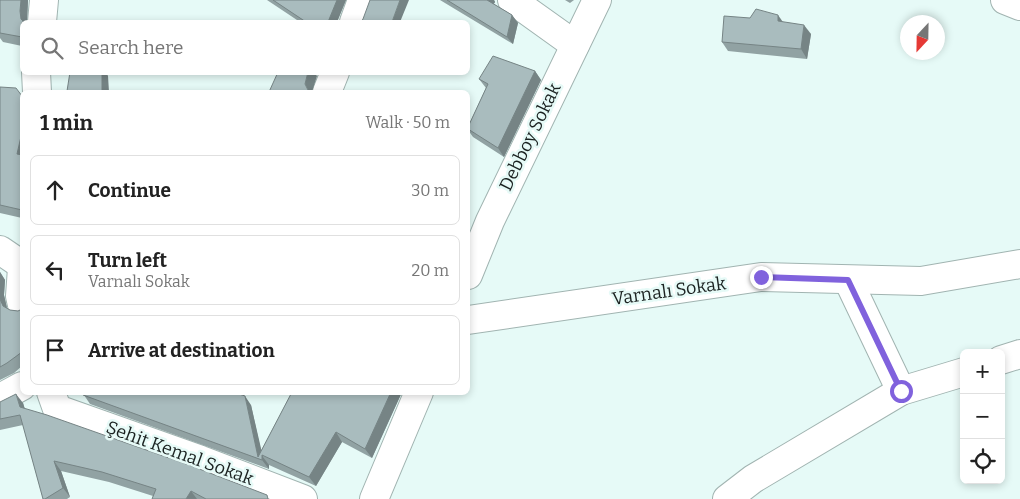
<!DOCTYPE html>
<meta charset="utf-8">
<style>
:root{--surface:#fff;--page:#f6f6f6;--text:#222;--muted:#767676;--line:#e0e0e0}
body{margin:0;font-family:Bitter,serif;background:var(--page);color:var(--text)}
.controls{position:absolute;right:15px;bottom:15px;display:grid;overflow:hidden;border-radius:8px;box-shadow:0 2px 8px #0003}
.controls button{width:45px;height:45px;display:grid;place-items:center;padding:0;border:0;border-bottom:1px solid var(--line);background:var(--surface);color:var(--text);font:25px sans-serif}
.compass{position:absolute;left:900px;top:15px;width:45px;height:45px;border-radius:50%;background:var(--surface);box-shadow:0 2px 8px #0003;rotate:202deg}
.stop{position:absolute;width:15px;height:15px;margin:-11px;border:4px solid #8062dd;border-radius:50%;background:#fff}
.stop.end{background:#8062dd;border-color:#fff;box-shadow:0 1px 5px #0008}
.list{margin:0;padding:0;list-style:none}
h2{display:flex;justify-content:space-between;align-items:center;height:65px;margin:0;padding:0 20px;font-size:21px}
h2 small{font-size:16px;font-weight:400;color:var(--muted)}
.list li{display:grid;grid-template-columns:32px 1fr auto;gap:15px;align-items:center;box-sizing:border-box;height:70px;margin:0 10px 10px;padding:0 10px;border:1px solid var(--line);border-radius:8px}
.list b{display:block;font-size:19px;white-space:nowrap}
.list p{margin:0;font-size:16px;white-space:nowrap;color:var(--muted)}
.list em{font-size:16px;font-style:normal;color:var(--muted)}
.icon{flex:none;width:28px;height:28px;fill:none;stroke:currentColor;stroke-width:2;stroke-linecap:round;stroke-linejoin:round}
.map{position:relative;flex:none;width:1020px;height:499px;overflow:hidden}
.search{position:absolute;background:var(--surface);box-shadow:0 2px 8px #0003;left:20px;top:20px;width:450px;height:55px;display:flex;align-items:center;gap:12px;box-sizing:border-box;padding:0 18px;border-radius:8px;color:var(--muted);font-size:19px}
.panel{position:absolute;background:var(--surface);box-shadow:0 2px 8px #0003;left:20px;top:90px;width:450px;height:305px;border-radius:8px}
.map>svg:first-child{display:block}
</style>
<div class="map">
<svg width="1020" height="499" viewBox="0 0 1020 499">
<rect width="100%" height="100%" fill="#e6faf7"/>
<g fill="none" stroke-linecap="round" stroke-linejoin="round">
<defs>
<g id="minor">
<path d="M512 0 575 45"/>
<path d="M1005 0 1020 6"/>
<path d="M42 22 44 0"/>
<path d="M354 22 362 0"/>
<path d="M36 72 37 92"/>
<path d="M327 92 335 72"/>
<path d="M0 250 22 265"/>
<path d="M22 268 20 296 22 305"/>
<path d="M468 275 490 221 597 0"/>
<path d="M848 280 901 391"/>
<path d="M468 320 761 277 921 281 1020 264"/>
<path d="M1001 360 1020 354"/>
<path d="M51 392 57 409 201 460 303 499"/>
<path d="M0 398 22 386"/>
<path d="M374 499 419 392"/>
<path d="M727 499 753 479 901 391 964 372"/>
</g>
</defs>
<use href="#minor" stroke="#a1b4b1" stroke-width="30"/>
<use href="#minor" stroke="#fff" stroke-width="28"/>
</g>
<g fill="#91a2a3">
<path d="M0 0H28L27 22H22V46L3 42 0 38Z"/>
<path d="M267 0H346L337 22H300Z"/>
<path d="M440 0H494L495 2 494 4 512 15 518 23 513 44Z"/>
<path d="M565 0H574L570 3Z"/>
<path d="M783 22 811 34 807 59 728 51 722 42Z"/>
<path d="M535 71 541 80 504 157 473 137 468 130V127L486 88 479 79Z"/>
<path d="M0 87 22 96V218L0 213Z"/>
<path d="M0 272 5 280 4 295 7 308 10 310 18 311 22 309V366L14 373 0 380Z"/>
<path d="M82 392 251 405 261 451 292 392H402L372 458 342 442 316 486 269 465V469L90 404Z"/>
<path d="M0 402 23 403 25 409 270 499H152L153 496 109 482 61 471 70 497 67 499H43L23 425 0 430Z"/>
</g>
<g fill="#768485">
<path d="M21 0H28L27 22H24L21 19 20 11Z"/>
<path d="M337 0H346L337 22H328Z"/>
<path d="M400 0H409L400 22H392Z"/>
<path d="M486 0H494L495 2 491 7Z"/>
<path d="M512 15 518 23 513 44 507 37Z"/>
<path d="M778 15 785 25 778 21Z"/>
<path d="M804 25 811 34 807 59 801 49Z"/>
<path d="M535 71 541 80 504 157 498 148Z"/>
<path d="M102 72H106L108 76 109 92H102Z"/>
<path d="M308 72H314L317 76 312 92H309L305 84Z"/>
<path d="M22 132V161L17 154Z"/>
<path d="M0 272 5 280 4 295 7 308 3 306 0 299Z"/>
<path d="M391 392H402L372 458 365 449Z"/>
<path d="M16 394 23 403 27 417 20 407Z"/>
<path d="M245 396 251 405 263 457 269 465V469L262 460 258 457Z"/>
<path d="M336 432 342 442 316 486 309 477Z"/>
<path d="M54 461 61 471 70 497 63 488Z"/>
<path d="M191 491 197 499H186Z"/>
</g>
<g fill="#a9bcbe" stroke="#768485">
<path d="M0 0H21L20 11 21 19 24 22H22V37L0 33Z"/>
<path d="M273 0H337L328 22H306Z"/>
<path d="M370 0H400L392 22H394H361L363 19Z"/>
<path d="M447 0H487L512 15 507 37Z"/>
<path d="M756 9 778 15V21L804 25 801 49 722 42 724 16 750 18Z"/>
<path d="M493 56 535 71 498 148 468 129V127L488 84 479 79Z"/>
<path d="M70 72H102V92H64V91H67Z"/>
<path d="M278 72H308L305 84 309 92H269Z"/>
<path d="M0 87 16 88 22 96V132L17 154 22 155V210L0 205Z"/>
<path d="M0 299 3 306 10 310 18 311 22 309V352L7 363 0 367Z"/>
<path d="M82 392H233L245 396 258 457 292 392H391L365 449 336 432 309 477 262 455V460L83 395Z"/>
<path d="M16 394 20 407 47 415 189 465 267 495 268 499H206L191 491 186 499H152L156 489 102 472 54 461 63 488 45 499H43L20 415 0 419V402Z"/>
</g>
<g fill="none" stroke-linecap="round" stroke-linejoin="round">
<path stroke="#8062dd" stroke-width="6" d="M761 277 848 280 901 391"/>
</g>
<g text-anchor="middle" stroke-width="5" stroke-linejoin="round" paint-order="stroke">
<g font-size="18" fill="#1a2120" stroke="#e6faf7">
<text transform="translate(530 137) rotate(-64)" y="6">Debboy Sokak</text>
<text transform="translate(669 291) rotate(-8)" y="6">Varnalı Sokak</text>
<text transform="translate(180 453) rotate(20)" y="6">Şehit Kemal Sokak</text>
</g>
</g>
</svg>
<div class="controls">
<button>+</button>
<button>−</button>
<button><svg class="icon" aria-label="locate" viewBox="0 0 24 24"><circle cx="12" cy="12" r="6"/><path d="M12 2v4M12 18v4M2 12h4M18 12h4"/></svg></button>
</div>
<svg class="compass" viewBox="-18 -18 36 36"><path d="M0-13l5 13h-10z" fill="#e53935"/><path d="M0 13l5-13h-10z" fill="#767676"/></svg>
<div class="stop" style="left:901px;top:391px"></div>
<div class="stop end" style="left:761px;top:277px"></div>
<div class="search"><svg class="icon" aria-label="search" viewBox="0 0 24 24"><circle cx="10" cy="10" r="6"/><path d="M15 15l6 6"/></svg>Search here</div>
<section class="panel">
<h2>1 min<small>Walk · 50 m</small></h2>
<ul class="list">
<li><svg class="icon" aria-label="ahead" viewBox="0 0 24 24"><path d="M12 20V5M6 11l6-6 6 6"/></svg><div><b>Continue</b></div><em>30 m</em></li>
<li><svg class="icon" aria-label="left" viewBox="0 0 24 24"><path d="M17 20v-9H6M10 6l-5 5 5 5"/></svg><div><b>Turn left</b><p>Varnalı Sokak</p></div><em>20 m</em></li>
<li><svg class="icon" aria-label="arrive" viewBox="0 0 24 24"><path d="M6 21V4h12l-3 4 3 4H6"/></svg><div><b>Arrive at destination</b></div></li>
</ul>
</section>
</div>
